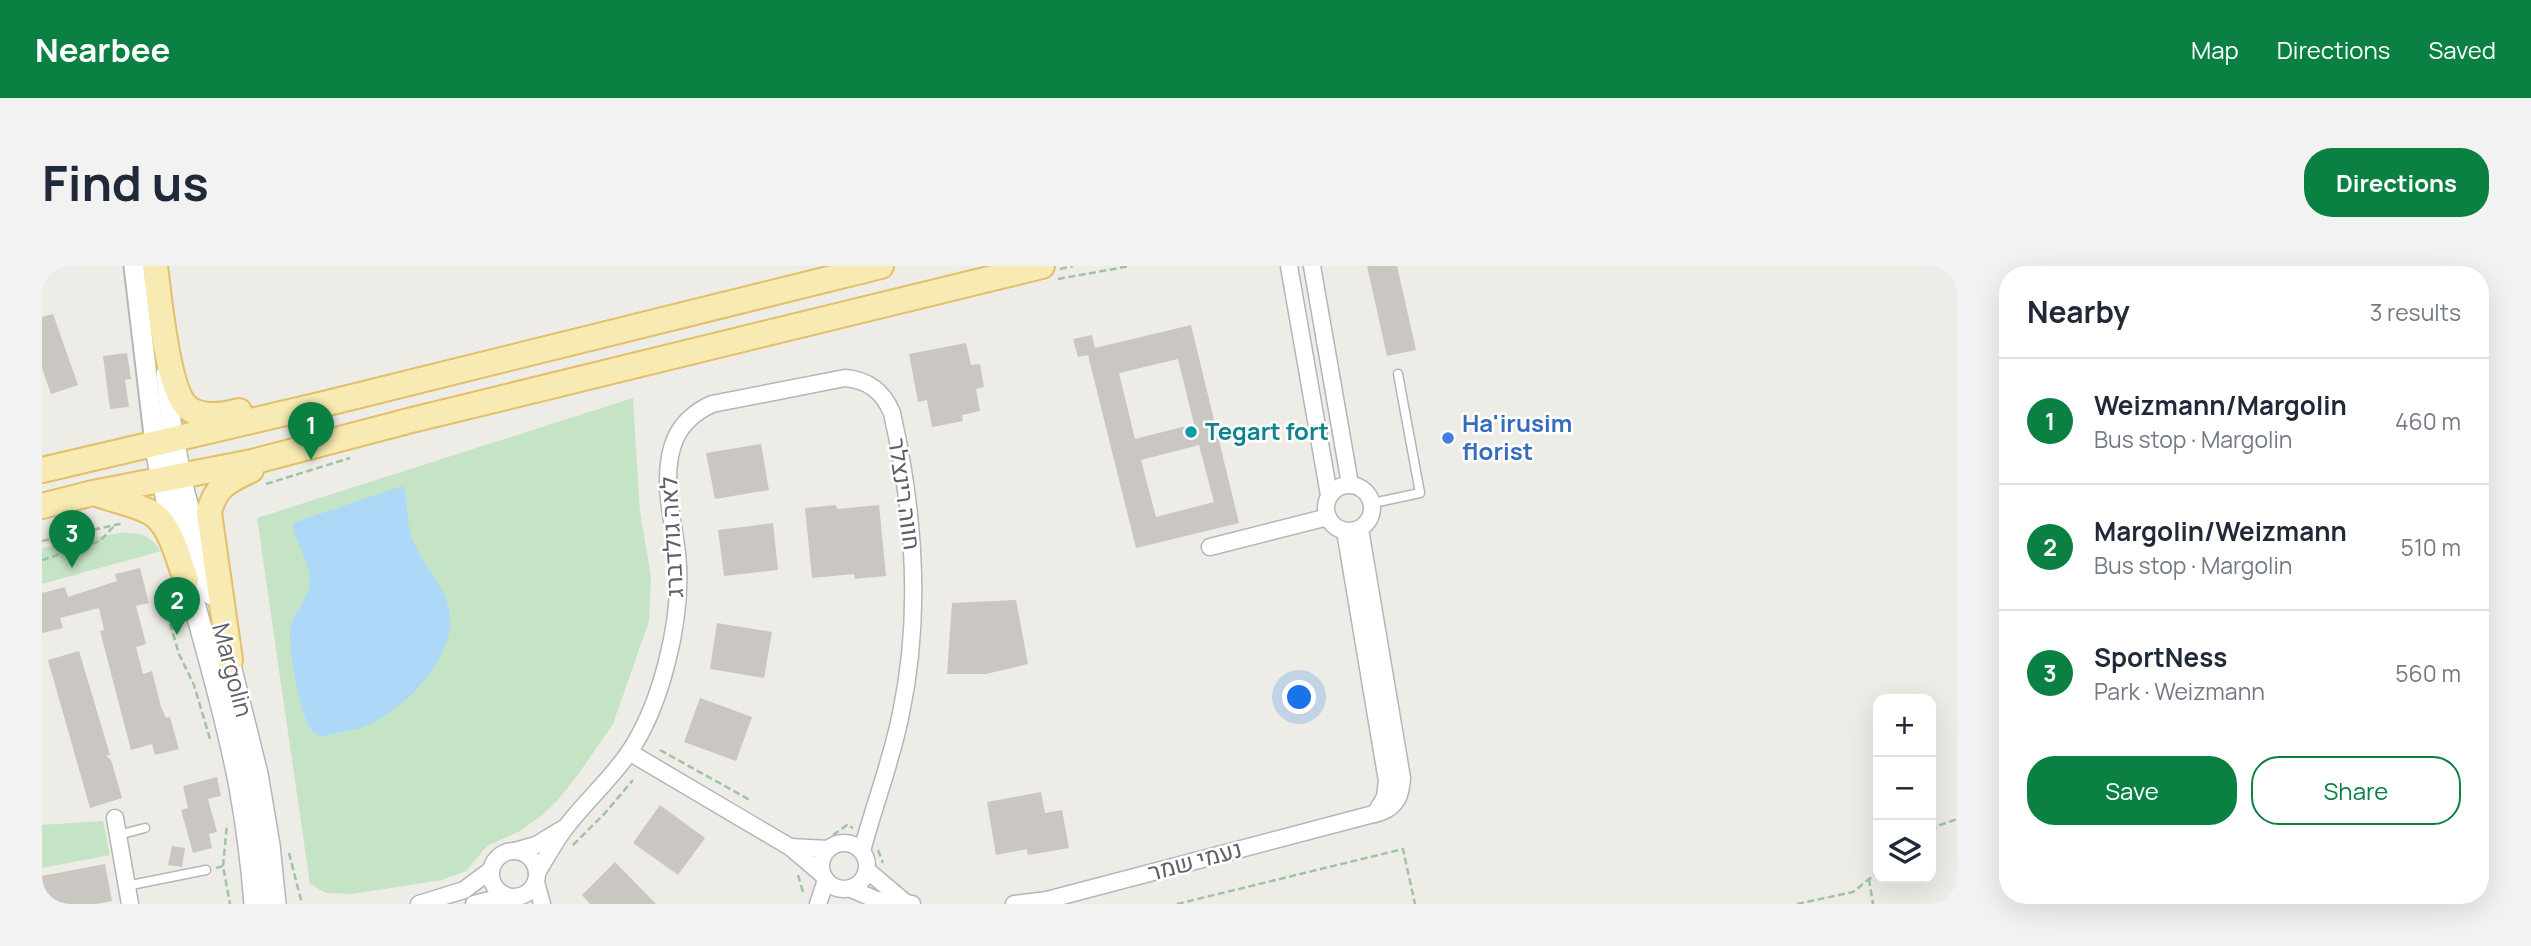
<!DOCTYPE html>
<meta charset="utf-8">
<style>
:root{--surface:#fff;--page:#f2f2f3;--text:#1f2937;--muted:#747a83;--line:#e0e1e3;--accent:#0b8043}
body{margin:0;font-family:Manrope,Heebo,sans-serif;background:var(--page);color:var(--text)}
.controls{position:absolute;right:21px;bottom:21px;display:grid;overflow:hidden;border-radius:14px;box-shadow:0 7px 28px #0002}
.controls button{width:63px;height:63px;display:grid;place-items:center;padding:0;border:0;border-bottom:2px solid var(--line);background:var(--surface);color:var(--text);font:35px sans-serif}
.you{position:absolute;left:1258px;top:432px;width:24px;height:24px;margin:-18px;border:5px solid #fff;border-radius:50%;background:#1a73e8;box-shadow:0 0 0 10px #1a73e833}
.badge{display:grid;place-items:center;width:46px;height:46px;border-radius:50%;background:var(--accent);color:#fff;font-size:23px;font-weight:700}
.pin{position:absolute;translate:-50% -58px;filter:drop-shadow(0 2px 4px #0008)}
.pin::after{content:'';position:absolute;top:37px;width:24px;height:21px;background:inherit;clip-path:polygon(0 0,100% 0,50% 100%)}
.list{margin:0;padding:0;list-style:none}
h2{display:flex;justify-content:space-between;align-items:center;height:91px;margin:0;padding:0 28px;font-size:30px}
h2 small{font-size:23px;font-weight:400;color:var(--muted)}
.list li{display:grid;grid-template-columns:46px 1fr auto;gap:21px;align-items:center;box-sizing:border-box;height:126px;padding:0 28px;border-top:2px solid var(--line)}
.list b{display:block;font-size:26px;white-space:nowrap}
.list p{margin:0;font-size:23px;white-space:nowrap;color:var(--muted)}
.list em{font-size:23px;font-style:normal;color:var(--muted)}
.actions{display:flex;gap:14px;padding:21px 28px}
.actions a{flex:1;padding:16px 0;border:2px solid var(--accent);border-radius:28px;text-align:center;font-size:24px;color:var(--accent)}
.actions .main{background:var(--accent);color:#fff}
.icon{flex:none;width:38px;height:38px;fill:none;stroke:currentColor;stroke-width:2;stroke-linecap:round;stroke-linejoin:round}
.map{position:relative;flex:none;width:1915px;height:638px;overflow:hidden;border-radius:28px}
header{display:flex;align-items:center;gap:42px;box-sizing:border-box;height:98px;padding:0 35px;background:var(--accent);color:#fff}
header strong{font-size:33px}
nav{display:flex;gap:38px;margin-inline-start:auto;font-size:24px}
.intro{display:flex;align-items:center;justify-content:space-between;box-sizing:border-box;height:168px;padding:0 42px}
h1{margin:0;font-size:49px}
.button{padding:18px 32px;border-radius:28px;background:var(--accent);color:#fff;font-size:24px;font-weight:700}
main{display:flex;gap:42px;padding:0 42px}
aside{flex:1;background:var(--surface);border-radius:28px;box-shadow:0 7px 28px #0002}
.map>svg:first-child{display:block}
</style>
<header>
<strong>Nearbee</strong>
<nav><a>Map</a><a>Directions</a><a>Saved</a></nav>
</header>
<div class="intro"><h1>Find us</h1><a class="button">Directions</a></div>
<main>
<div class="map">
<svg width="1915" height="638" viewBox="0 0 1915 638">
<rect width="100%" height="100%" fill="#eeece6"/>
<g fill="#c5e3c5">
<path d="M591 132 598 246 609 311 607 355 571 458 535 510 514 536 499 550 478 565 445 580 424 605 400 614 310 628 284 627 268 618 215 252Z"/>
<path d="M77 267C99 266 105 268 119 285L0 318V282Z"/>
<path d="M61 555 68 589 0 602V559Z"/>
</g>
<path fill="#add8f7" d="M361 220C367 237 364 256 370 273 379 297 402 318 407 344 417 389 363 442 326 459 312 465 294 466 279 471 277 469 272 467 270 465 258 450 244 378 249 359 253 344 268 330 268 315 268 297 256 280 251 263V257Z"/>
<g fill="#cac7c2" fill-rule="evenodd">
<path d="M1325 0H1355L1374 84 1345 90Z"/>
<path d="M11 48 36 119 9 128 0 102V51Z"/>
<path d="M1149 59 1197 257 1094 282 1046 89 1036 91 1031 73 1050 69 1053 82ZM1136 93 1152 158 1093 173 1077 107ZM1157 179 1172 236 1114 251 1099 194Z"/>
<path d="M924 77 929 99 938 98 942 121 934 123 938 145 920 149 921 155 890 161 885 134 876 136 867 88Z"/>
<path d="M85 87 89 113 83 114 87 141 68 143 61 90Z"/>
<path d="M719 178 727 224 673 233 664 187Z"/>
<path d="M794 239 795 243 837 239 844 310 813 313 812 308 770 312 763 242Z"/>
<path d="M731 257 736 304 682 310 676 264Z"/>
<path d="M98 302 107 337 94 340 104 378 94 381 101 408 110 405 119 441 124 452 128 451 137 483 113 489 110 478 89 484 58 365 62 364 57 342 18 352 21 362 0 367V327L23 321 26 331 75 315 73 308Z"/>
<path d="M974 334 986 398 944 408H905L910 337Z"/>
<path d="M675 357 730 366 722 412 668 403Z"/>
<path d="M37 385 68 489 64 490 69 494 80 532 48 542 6 394Z"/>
<path d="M658 432 710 451 694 495 642 476Z"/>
<path d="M175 511 179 530 166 533 175 566 167 568 170 582 151 587 139 544 146 542 141 520Z"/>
<path d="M999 526 1003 547 1020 544 1027 582 986 589 985 583 954 589 945 536Z"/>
<path d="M618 539 663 572 636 609 591 577Z"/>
<path d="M130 580 143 582 140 601 126 599Z"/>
<path d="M573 596 614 638H548L540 629Z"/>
<path d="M63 598 70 635 54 638H0V610Z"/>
</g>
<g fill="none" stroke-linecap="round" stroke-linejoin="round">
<defs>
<g id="service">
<path d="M1331 237 1378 227 1356 108"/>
<path d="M76 569 103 562"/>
<path d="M84 620 164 604"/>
</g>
<g id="minor">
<path d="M1247 0 1287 229"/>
<path d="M1270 0 1308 218"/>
<circle cx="1307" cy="242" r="23"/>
<path d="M1303 265 1345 515 1343 531 1333 548"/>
<path d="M1168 281 1286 251"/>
<path d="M587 486 748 581 781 609"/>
<path d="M73 552 88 638"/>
<circle cx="802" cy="600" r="23"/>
<path d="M748 581 786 583"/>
<circle cx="472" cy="608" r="23"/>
<path d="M473 585 494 579 522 562"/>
<path d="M825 604 864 637"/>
<path d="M495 607C504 592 513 575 524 561 543 536 567 515 586 488 619 440 639 358 636 300 635 273 627 247 626 221 625 183 633 155 670 138L803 112C826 114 841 125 850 147 872 245 880 348 859 447 850 494 832 539 820 585"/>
<path d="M494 616 500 638"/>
<path d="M809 623 835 634 870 638"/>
<path d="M377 638 422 624 449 604"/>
<path d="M432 638 463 630"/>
<path d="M776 638 784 614"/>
<path d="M972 638 1005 634 1339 546C1355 540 1359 529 1360 512L1318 263"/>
</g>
<g id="tertiary">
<path d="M92 0 113 178"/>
<path d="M124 108 131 173"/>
</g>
<g id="secondary">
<path d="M131 173 142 227 170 328"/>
<path d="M113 178C135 294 176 406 198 521 205 560 210 599 213 638"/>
<path d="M183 379 215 508 227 579 233 638"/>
</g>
<g id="primary">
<path d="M113 0C117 28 125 131 149 144 163 152 182 149 197 145"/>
<path d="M0 204 282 138 839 0"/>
<path d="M55 228C72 234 92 238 108 246 129 258 136 293 144 314"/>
<path d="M0 240 51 227 210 196 370 154 1000 0"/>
<path d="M188 394 167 247C173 220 186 215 209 204"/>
</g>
</defs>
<use href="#service" stroke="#b3b6b9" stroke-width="11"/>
<use href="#minor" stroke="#b3b6b9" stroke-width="19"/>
<use href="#tertiary" stroke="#b3b6b9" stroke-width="23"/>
<use href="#secondary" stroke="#b2b5b9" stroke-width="24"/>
<use href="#primary" stroke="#e4be69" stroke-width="28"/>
<g stroke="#9ec4a8" stroke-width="2.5" stroke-dasharray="7 3.5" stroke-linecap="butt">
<path d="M1018 3 1031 0"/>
<path d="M1016 13 1088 0"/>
<path d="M224 218 308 192"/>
<path d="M0 275 82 257"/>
<path d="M0 294 58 275 74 258"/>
<path d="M123 316 124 344 137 388 152 419 168 473"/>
<path d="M618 484 708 534"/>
<path d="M1889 566 1898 559 1915 553"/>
<path d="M791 569 805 559 811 562"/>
<path d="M531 579 563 547 591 514"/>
<path d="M836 584 841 597"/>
<path d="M247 587 260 638"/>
<path d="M181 600 185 558"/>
<path d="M174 602 181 600 188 638"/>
<path d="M756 609 761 626"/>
<path d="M1827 613 1831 638"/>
<path d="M1135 638 1361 583 1373 638"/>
<path d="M1755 638 1811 626 1836 606"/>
</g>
<use href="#service" stroke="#fff" stroke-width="8"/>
<use href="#minor" stroke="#fff" stroke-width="16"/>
<use href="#tertiary" stroke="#fff" stroke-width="19"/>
<use href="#secondary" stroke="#fff" stroke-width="21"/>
<use href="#primary" stroke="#f7eab2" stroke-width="24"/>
</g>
<circle fill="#0f9aa8" stroke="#fff" stroke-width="2.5" cx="1149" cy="166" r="7"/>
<circle fill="#3f7fe0" stroke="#fff" stroke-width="2.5" cx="1406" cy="172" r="7"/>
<g text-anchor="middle" stroke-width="5" stroke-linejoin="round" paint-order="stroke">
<g font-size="24" font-weight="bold" fill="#366cbe" stroke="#fff" text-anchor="start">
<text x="1420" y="166">Ha'irusim<tspan x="1420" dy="28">florist</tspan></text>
</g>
<g font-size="24" font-weight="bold" fill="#0d838f" stroke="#fff" text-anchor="start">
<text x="1163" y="174">Tegart fort</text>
</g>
<g font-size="24" fill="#5d6165" stroke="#fff">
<text transform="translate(862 228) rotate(82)" y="8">חווה רינצלר</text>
<text transform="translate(630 271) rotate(-93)" y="8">לאה גולדברג</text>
<text transform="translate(190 404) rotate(75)" y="8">Margolin</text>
<text transform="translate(1153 595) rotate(-15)" y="8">נעמי שמר</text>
</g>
</g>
</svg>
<div class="controls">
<button>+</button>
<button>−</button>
<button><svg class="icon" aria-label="layers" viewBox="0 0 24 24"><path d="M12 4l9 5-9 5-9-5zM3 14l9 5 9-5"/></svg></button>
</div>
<div class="you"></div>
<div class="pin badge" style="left:269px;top:194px">1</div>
<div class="pin badge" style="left:135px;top:369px">2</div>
<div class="pin badge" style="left:30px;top:302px">3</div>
</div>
<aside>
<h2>Nearby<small>3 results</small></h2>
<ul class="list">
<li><span class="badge">1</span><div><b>Weizmann/Margolin</b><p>Bus stop · Margolin</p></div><em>460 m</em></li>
<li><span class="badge">2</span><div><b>Margolin/Weizmann</b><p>Bus stop · Margolin</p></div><em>510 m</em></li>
<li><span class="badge">3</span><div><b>SportNess</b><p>Park · Weizmann</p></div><em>560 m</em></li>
</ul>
<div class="actions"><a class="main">Save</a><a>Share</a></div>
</aside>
</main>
